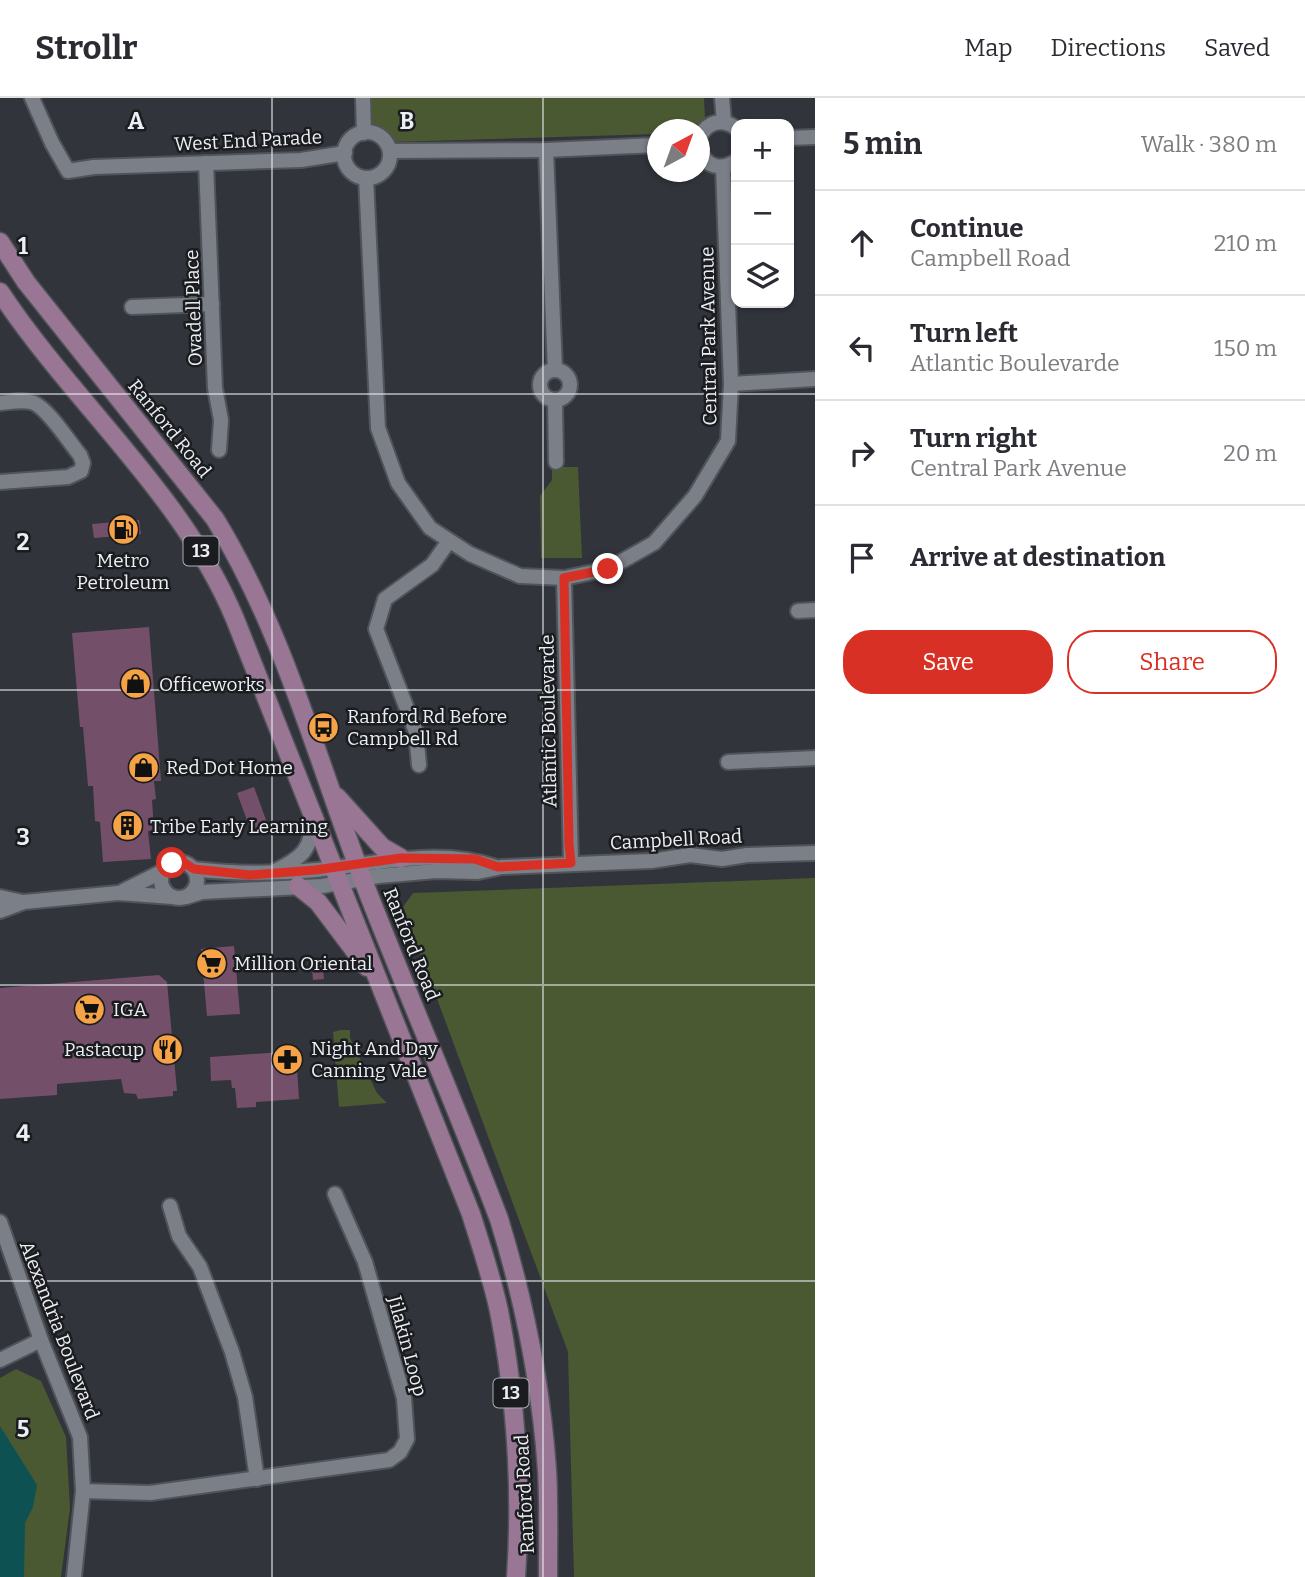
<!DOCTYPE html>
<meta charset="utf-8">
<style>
:root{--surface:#fff;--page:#f2f2f3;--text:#2b2b33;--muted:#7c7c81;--line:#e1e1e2;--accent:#d93025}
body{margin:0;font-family:Bitter,serif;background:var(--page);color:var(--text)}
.controls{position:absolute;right:21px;top:21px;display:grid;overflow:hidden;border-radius:14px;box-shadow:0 2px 5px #0004}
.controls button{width:63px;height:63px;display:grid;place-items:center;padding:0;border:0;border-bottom:2px solid var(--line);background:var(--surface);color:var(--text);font:35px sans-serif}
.compass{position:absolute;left:647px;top:21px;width:63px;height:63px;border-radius:50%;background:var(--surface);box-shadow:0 2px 5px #0004;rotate:41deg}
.stop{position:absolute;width:21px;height:21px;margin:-16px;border:5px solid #d93025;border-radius:50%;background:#fff}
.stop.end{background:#d93025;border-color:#fff;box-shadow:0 2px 7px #0008}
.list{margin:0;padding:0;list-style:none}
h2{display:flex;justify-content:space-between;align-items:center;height:91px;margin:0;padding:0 28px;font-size:30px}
h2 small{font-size:23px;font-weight:400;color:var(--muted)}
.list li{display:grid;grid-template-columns:46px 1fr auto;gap:21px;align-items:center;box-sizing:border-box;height:105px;padding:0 28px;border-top:2px solid var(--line)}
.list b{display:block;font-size:26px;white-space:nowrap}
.list p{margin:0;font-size:23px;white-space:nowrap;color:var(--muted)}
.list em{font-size:23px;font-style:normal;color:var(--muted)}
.actions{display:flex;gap:14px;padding:21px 28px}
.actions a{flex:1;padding:16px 0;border:2px solid var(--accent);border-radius:28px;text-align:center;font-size:24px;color:var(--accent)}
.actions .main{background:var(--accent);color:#fff}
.icon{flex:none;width:38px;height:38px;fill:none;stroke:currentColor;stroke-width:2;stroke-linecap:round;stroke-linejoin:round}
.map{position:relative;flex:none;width:815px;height:1479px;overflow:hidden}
header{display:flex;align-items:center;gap:42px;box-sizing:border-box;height:98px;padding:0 35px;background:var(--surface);border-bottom:2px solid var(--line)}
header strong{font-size:33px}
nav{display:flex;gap:38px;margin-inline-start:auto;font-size:24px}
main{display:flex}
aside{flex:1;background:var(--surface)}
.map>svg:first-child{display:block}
</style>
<header>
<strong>Strollr</strong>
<nav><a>Map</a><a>Directions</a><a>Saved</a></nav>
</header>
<main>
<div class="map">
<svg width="815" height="1479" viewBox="0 0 815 1479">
<rect width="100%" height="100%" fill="#31343b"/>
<g fill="#4a5932">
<path d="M372 0H704L705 21 697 31 657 32V36L392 44 372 29Z"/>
<path d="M552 369H578L582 460H541L540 398 552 382Z"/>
<path d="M815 780V1479H574L568 1254 403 809 413 795Z"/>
<path d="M340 932H350V940L377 995 387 1005 339 1009 333 934Z"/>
<path d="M16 1271 41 1283 66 1339 70 1410 61 1479H0V1280Z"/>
</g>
<path fill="#0d5152" d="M0 1328 37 1387 33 1409 25 1425 24 1479H0Z"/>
<g fill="#744f69">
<path d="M139 422 141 436 94 440 92 426Z"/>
<path d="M149 529 161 683H154L156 701 152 702 154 732 148 733 151 761 103 764 100 724 95 723 93 688H88L83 629H80L72 535Z"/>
<path d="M254 689 269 730 252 736 237 695Z"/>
<path d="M234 848 240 916 207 918 201 851Z"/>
<path d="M311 860H322L324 881 313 882Z"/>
<path d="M159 877 167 884 177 993H173V998L138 1001 136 996 124 995 121 981 57 986V997L0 1001V890Z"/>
<path d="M296 953 299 1001 256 1004V1009L237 1010 235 990H232L231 982 211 983 210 959Z"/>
</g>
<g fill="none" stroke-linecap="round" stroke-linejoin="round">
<defs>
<g id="minor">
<path d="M32 0 52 45 68 73 94 69 301 62 345 55"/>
<path d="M363 0 364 35"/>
<path d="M722 0 724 24"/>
<circle cx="367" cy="57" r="23"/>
<path d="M699 40C707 23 722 20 736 30"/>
<path d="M789 40 815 39"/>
<path d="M546 52 555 272"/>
<path d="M699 52C706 69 721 73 736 63"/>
<path d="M390 53 546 52 657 47"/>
<path d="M206 65 215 290 221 322 219 352"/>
<path d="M366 80 378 330 398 385 430 430 470 456 520 478 564 480 608 471 654 445 695 398 728 343 731 286 723 69"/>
<path d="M132 209 212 206"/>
<circle cx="555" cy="287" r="15"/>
<path d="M731 286 815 281"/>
<path d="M555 302 556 364"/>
<path d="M0 305C11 304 24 301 34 305 49 312 69 344 80 357L83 365 81 373 68 379 0 384"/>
<path d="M564 480 571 765"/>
<path d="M798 513 815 512"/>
<path d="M728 664 815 660"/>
<path d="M419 667 416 634 376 531 385 501 432 467 449 443"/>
<circle cx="179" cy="782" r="18"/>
<path d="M194 771C235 776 274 776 316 772 375 766 438 749 496 769"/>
<path d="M275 773C300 761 314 751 311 721"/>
<path d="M123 793 163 773"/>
<path d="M0 799 23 804"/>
<path d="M186 799 202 794 322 788 379 778 436 773 478 774 502 769 651 763 690 757 722 761 747 757 815 755"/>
<path d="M0 813 24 804 118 795 173 799"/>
<path d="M170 1108 179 1138 200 1169 232 1254 245 1299 257 1381"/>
<path d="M0 1124 41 1242 80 1339 83 1393 74 1479"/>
<path d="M0 1262 41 1242"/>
<path d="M83 1393 150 1395 389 1362 400 1354 407 1341 404 1300 365 1164 335 1096"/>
</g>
<g id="major">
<path d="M0 144 26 184 215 421C283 532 317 661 363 782 407 896 456 1007 499 1121 524 1202 541 1287 547 1372 549 1407 548 1444 548 1479"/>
<path d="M0 194C74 306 183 396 235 521L471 1116C481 1148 492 1180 499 1213 516 1301 522 1390 516 1479"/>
<path d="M337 699 382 749 401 760"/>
<path d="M298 788 318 804 367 869"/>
</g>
</defs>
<use href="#minor" stroke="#505358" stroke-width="18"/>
<use href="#major" stroke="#505358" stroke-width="21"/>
<use href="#minor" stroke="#7b7f87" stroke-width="14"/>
<use href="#major" stroke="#997694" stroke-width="18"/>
</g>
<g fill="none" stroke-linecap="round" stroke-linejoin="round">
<path stroke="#d93025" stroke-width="9" d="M172 765 183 764 194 771 250 777 315 772 401 760 475 761 498 769 571 765 569 746 564 480 608 471"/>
</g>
<path fill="none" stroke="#ebeef2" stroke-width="2" stroke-opacity="0.55" d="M272 0V1479M543 0V1479M0 296H815M0 592H815M0 887H815M0 1183H815"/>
<defs>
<symbol id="fuel-disc" viewBox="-11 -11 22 22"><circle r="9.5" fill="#f6a247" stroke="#1a1c1f"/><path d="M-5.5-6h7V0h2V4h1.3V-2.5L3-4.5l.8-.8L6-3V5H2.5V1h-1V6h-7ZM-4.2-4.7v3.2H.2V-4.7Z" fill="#111"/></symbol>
<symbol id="shop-disc" viewBox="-11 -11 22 22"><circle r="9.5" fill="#f6a247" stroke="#1a1c1f"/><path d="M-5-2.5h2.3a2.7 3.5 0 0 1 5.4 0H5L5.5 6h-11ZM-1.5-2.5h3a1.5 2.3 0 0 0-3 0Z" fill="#111"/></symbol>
<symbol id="bus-disc" viewBox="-11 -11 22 22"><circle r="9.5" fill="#f6a247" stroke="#1a1c1f"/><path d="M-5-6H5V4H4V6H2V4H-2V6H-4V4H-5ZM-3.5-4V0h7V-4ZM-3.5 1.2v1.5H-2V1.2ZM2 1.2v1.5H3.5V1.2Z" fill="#111"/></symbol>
<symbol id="building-disc" viewBox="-11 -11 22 22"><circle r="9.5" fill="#f6a247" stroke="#1a1c1f"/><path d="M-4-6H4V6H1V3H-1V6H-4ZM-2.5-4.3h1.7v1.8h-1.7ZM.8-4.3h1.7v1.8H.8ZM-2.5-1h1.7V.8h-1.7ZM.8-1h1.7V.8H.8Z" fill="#111"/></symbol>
<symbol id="supermarket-disc" viewBox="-11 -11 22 22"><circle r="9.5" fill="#f6a247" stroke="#1a1c1f"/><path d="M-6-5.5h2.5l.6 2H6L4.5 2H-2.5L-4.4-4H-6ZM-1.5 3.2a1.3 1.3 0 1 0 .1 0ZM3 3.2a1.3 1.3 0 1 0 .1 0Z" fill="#111"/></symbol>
<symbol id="restaurant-disc" viewBox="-11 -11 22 22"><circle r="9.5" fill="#f6a247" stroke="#1a1c1f"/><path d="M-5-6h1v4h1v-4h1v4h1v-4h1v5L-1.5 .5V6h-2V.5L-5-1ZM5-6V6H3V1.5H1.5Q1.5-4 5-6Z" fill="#111"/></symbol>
<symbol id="pharmacy-disc" viewBox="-11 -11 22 22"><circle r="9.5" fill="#f6a247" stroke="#1a1c1f"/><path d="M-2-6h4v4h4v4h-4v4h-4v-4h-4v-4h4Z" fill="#111"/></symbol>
</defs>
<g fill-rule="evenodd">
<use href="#fuel-disc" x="106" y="414" width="35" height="35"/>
<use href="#shop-disc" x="118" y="568" width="35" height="35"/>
<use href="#bus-disc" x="306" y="612" width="35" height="35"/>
<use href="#shop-disc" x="126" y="652" width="35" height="35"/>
<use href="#building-disc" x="110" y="710" width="35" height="35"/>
<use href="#supermarket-disc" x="194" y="848" width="35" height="35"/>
<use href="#supermarket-disc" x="72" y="894" width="35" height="35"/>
<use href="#restaurant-disc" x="150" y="934" width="35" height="35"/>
<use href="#pharmacy-disc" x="270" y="944" width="35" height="35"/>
</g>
<g text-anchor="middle" stroke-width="5" stroke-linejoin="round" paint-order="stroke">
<g fill="#1a1c1f" stroke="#acafb3" stroke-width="2">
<rect x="183.5" y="438.5" width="35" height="29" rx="5"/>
<rect x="493.5" y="1280.5" width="35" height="29" rx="5"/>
</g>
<g font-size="18" font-weight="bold" fill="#ebeef2">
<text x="201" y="459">13</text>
<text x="511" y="1301">13</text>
</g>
<g font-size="19" fill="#ebeef2" stroke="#1a1c1f">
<text transform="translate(248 42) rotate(-3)" y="7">West End Parade</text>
<text transform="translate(193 210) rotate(-92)" y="7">Ovadell Place</text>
<text transform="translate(708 238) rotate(-91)" y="7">Central Park Avenue</text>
<text transform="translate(170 330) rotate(51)" y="7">Ranford Road</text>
<text transform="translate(548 623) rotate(-91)" y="7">Atlantic Boulevarde</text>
<text transform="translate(676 741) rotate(-3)" y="7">Campbell Road</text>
<text transform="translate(412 846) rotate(68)" y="7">Ranford Road</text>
<text transform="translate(60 1232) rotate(69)" y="7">Alexandria Boulevard</text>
<text transform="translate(408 1248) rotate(75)" y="7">Jilakin Loop</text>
<text transform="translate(524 1396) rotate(-93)" y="7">Ranford Road</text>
</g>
<g font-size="19" fill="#ebeef2" stroke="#1a1c1f" text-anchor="start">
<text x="123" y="469" text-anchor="middle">Metro<tspan x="123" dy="22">Petroleum</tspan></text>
<text x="159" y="593">Officeworks</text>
<text x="347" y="625">Ranford Rd Before<tspan x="347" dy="22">Campbell Rd</tspan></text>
<text x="166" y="676">Red Dot Home</text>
<text x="150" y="735">Tribe Early Learning</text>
<text x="234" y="872">Million Oriental</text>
<text x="113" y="918">IGA</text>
<text x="311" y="957">Night And Day<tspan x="311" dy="22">Canning Vale</tspan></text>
<text x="144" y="958" text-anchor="end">Pastacup</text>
</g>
</g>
<g font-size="23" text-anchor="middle" font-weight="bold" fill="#ebeef2" stroke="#1a1c1f" stroke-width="5" stroke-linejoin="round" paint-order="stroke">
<text x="136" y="31">A</text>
<text x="407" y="31">B</text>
<text x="23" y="156">1</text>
<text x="23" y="452">2</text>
<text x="23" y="747">3</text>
<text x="23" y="1043">4</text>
<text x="23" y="1339">5</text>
</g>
</svg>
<div class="controls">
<button>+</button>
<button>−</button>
<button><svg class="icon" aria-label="layers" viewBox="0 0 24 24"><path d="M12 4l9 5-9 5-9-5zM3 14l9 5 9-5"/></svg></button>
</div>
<svg class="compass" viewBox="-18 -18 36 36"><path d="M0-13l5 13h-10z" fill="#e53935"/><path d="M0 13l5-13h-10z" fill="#7c7c81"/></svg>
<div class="stop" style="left:172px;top:765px"></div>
<div class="stop end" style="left:608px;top:471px"></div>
</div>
<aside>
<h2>5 min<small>Walk · 380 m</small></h2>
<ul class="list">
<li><svg class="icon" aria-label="ahead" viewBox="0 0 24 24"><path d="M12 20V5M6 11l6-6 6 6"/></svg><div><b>Continue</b><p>Campbell Road</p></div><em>210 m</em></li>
<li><svg class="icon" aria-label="left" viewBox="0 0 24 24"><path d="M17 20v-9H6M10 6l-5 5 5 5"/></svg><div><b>Turn left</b><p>Atlantic Boulevarde</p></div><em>150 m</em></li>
<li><svg class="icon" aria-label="right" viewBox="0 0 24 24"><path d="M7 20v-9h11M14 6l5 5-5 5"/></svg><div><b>Turn right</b><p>Central Park Avenue</p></div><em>20 m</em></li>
<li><svg class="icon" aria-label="arrive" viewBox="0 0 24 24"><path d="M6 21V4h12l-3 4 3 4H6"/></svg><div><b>Arrive at destination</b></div></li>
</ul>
<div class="actions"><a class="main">Save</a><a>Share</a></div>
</aside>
</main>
